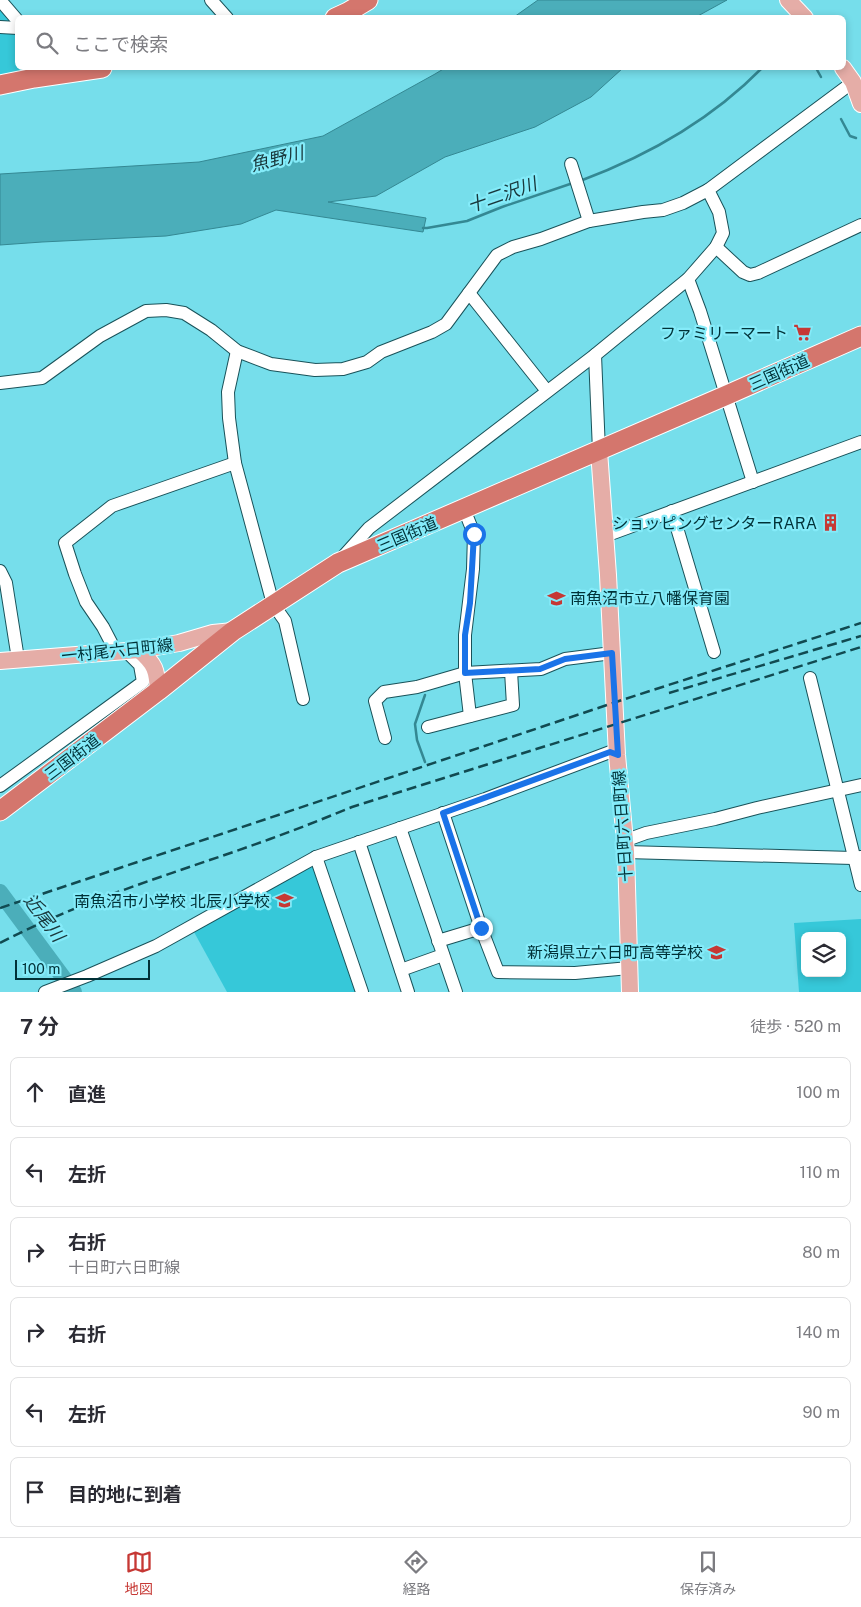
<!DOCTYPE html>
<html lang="ja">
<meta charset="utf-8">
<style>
:root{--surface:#fff;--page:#f2f2f3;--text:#2b2b33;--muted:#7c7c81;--line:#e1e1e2;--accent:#c63834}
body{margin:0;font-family:"Public Sans","Noto Sans JP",sans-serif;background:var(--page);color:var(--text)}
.controls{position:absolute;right:15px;bottom:15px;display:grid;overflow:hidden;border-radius:8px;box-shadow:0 2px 8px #0003}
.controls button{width:45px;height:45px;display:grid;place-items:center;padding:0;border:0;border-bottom:1px solid var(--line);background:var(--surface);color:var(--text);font:25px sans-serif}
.scale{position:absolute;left:15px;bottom:12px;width:135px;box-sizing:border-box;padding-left:5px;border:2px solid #003137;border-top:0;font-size:14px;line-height:18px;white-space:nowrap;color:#003137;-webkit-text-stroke:4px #84ebf9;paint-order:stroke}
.stop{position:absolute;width:15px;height:15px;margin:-11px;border:4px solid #1a73e8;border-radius:50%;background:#fff}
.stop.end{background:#1a73e8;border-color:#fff;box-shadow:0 1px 5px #0008}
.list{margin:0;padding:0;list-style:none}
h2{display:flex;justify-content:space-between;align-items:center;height:65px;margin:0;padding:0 20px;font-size:21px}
h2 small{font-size:16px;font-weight:400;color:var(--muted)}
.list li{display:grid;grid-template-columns:32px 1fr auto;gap:15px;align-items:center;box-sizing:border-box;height:70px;margin:0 10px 10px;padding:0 10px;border:1px solid var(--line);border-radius:8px}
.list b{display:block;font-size:19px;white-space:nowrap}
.list p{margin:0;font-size:16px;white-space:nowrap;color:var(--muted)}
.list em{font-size:16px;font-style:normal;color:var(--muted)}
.icon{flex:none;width:28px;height:28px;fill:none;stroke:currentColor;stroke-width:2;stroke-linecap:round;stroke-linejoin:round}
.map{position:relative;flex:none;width:861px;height:992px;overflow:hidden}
.search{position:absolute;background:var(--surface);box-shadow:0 2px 8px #0003;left:15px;right:15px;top:15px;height:55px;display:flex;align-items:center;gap:12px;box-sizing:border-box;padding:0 18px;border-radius:8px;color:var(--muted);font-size:19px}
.sheet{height:545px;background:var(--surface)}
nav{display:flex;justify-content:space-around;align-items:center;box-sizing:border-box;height:70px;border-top:1px solid var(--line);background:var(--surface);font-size:14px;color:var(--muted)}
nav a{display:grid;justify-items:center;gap:2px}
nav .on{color:var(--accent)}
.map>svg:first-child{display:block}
</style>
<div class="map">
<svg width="861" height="992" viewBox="0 0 861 992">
<rect width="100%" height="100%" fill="#76deeb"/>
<g fill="#36c8d9" fill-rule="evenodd">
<path d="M0 0 17 21 18 68H32L34 78 0 85Z"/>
<path d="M312 865 355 992H227L194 932Z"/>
<path d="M861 919V992H799L794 923ZM805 936H842V973H805Z"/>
</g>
<g fill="#4baeba" stroke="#348893">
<path d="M538 0H727L696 17H514Z"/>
<path d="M445 68H623L591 97 535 127 445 157 376 196 328 202 426 218 423 232 276 210 241 224 166 236 42 242 0 245V174L199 162 323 136 435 74Z"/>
</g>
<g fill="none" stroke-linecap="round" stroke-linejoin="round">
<g stroke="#348893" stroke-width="2.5">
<path d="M816 68 821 77"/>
<path d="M841 119 850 136 856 138"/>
<path d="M580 181C647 156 712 119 762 68"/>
<path d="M423 228H427L467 221 502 207 573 183"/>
<path d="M425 695 415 724 417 740 425 762"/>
</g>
<path stroke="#4baeba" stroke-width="16" d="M0 892 74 992"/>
<defs>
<g id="minor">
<path d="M0 0 18 21"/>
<path d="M211 0 227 18"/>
<path d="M0 27 18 28"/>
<path d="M571 164 589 221"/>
<path d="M716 247 743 272 750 275 758 273 861 225"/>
<path d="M688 279 700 311 753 482"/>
<path d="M469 293 547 391"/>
<path d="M237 351 228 392 229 418 235 463 273 604 285 621 303 699"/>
<path d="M595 355 599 451"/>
<path d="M0 383 42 378 100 336 146 311 166 310 184 313 211 330 237 351 271 364 315 370 343 369 367 362 381 352 432 332 446 324 497 255 513 247 541 239 589 221 643 212 663 210 683 203 708 190"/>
<path d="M464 509 474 534 473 569 465 635V673L470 716"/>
<path d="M672 511 714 652"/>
<path d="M605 536 861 442"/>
<path d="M341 559 369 528 595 355 688 279 716 247 723 233 719 212 708 190 853 82"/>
<path d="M0 571 6 583 18 659"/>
<path d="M116 652 103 627 86 602 75 574 65 543 112 506 235 463"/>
<path d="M810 678 861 885"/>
<path d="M428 727 513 705 511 671"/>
<path d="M385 738 375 701 384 692 417 687 465 673 541 669 565 659 612 653"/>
<path d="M0 786 143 682 140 665 126 651"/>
<path d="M443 813 481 928 498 972 575 973 629 968"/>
<path d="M400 828 456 992"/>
<path d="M624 841 646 833 715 819 757 808 861 785"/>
<path d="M359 842 408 992"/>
<path d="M626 852 853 858 861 857"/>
<path d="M316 857 362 992"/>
<path d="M438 941 481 928"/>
<path d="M401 970 443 955"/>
<path d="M45 992 87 976 156 946 316 857 485 799 610 752 617 755"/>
</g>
<g id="major">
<path d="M788 0 805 18"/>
<path d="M843 68 853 82 861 104"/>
<path d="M599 451 608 575 617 755 626 852 630 992"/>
<path d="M139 650C155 664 157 670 158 691"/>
<path d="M0 661 139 650 179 643 213 633 233 631"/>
</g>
<g id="highway">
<path d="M335 18 348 12 368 0"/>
<path d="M0 85 34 78 102 68"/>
<path d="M0 811 158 691 233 631 338 563 727 395 861 336"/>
</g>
</defs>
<use href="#minor" stroke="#195259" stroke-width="14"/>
<use href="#major" stroke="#fff" stroke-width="18"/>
<use href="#highway" stroke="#fff" stroke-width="21"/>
<use href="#minor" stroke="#fff" stroke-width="12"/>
<use href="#major" stroke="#e5ada7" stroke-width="16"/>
<use href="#highway" stroke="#d4766d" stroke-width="19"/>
<g stroke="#114a51" stroke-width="2.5" stroke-dasharray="10 5" stroke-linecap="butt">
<path d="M669 693 861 636"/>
<path d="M0 908 622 700 861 623"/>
<path d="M0 943C86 898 179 872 270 839 298 829 325 818 352 807L861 647"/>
</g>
</g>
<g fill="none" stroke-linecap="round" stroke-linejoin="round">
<path stroke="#1a73e8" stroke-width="6" d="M474 534 470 603 465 635V673L540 669 565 659 612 653 618 755 610 752 443 813 481 928"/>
</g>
<defs>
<symbol id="supermarket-bare" viewBox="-9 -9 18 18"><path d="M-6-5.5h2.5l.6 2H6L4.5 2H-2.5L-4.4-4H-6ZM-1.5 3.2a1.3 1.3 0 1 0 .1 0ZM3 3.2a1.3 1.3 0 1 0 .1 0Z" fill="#c63834" stroke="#84ebf9" stroke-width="2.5" paint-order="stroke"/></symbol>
<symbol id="building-bare" viewBox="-9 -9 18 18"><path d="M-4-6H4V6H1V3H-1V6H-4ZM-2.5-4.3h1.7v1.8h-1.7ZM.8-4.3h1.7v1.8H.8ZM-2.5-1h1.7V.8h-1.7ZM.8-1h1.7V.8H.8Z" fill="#c63834" stroke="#84ebf9" stroke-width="2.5" paint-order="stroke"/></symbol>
<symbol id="school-bare" viewBox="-9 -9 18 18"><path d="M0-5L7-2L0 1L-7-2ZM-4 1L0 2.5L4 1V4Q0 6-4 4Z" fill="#c63834" stroke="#84ebf9" stroke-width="2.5" paint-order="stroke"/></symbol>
</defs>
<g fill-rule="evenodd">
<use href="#supermarket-bare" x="790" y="320" width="25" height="25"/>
<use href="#building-bare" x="818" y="510" width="25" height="25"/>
<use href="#school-bare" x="544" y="586" width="25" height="25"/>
<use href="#school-bare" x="272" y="888" width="25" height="25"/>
<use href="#school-bare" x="704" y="940" width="25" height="25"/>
</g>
<g text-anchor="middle" stroke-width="4.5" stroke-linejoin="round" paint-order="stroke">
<g font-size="16" fill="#003137" stroke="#84ebf9" text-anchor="end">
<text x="788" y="339">ファミリーマート</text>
<text x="817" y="529">ショッピングセンターRARA</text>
<text x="570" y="604" text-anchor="start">南魚沼市立八幡保育園</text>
<text x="270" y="907">南魚沼市小学校 北辰小学校</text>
<text x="703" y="958">新潟県立六日町高等学校</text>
</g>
<g font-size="16" fill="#003137" stroke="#84ebf9">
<text transform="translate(779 372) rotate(-24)" y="6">三国街道</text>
<text transform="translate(407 534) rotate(-23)" y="6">三国街道</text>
<text transform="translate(117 650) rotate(-6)" y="6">一村尾六日町線</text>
<text transform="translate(72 757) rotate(-37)" y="6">三国街道</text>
<text transform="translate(622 826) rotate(-94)" y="6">十日町六日町線</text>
</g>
<g font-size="18" font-style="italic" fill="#19373b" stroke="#84ebf9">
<text transform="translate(277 159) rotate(-14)" y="6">魚野川</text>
<text transform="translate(502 195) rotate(-19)" y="6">十二沢川</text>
<text transform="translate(44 918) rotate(53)" y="6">近尾川</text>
</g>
</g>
</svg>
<div class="controls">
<button><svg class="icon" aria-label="layers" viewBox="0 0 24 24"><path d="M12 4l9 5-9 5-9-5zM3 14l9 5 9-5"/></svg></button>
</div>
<div class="scale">100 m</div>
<div class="stop" style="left:474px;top:534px"></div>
<div class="stop end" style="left:481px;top:928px"></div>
<div class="search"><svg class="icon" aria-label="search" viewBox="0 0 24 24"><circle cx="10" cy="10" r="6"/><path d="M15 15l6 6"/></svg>ここで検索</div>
</div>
<section class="sheet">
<h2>7 分<small>徒歩 · 520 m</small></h2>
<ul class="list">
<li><svg class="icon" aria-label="ahead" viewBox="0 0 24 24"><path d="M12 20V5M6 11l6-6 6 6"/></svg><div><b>直進</b></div><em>100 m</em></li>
<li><svg class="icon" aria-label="left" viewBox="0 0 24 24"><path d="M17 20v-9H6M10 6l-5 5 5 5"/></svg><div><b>左折</b></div><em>110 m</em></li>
<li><svg class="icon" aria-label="right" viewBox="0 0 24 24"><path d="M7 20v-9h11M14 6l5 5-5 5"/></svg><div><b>右折</b><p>十日町六日町線</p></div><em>80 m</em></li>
<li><svg class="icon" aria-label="right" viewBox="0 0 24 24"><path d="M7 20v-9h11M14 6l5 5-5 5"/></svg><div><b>右折</b></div><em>140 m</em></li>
<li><svg class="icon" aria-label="left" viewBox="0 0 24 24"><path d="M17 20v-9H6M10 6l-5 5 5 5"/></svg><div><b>左折</b></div><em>90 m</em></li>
<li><svg class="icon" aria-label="arrive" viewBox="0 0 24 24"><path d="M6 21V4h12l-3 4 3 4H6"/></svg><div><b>目的地に到着</b></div></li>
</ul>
</section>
<nav>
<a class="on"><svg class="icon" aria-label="map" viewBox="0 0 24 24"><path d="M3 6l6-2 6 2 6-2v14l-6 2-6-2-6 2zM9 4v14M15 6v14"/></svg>地図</a>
<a><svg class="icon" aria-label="directions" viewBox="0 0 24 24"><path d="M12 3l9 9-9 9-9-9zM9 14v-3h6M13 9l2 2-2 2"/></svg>経路</a>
<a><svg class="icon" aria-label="saved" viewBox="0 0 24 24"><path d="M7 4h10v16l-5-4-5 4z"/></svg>保存済み</a>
</nav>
